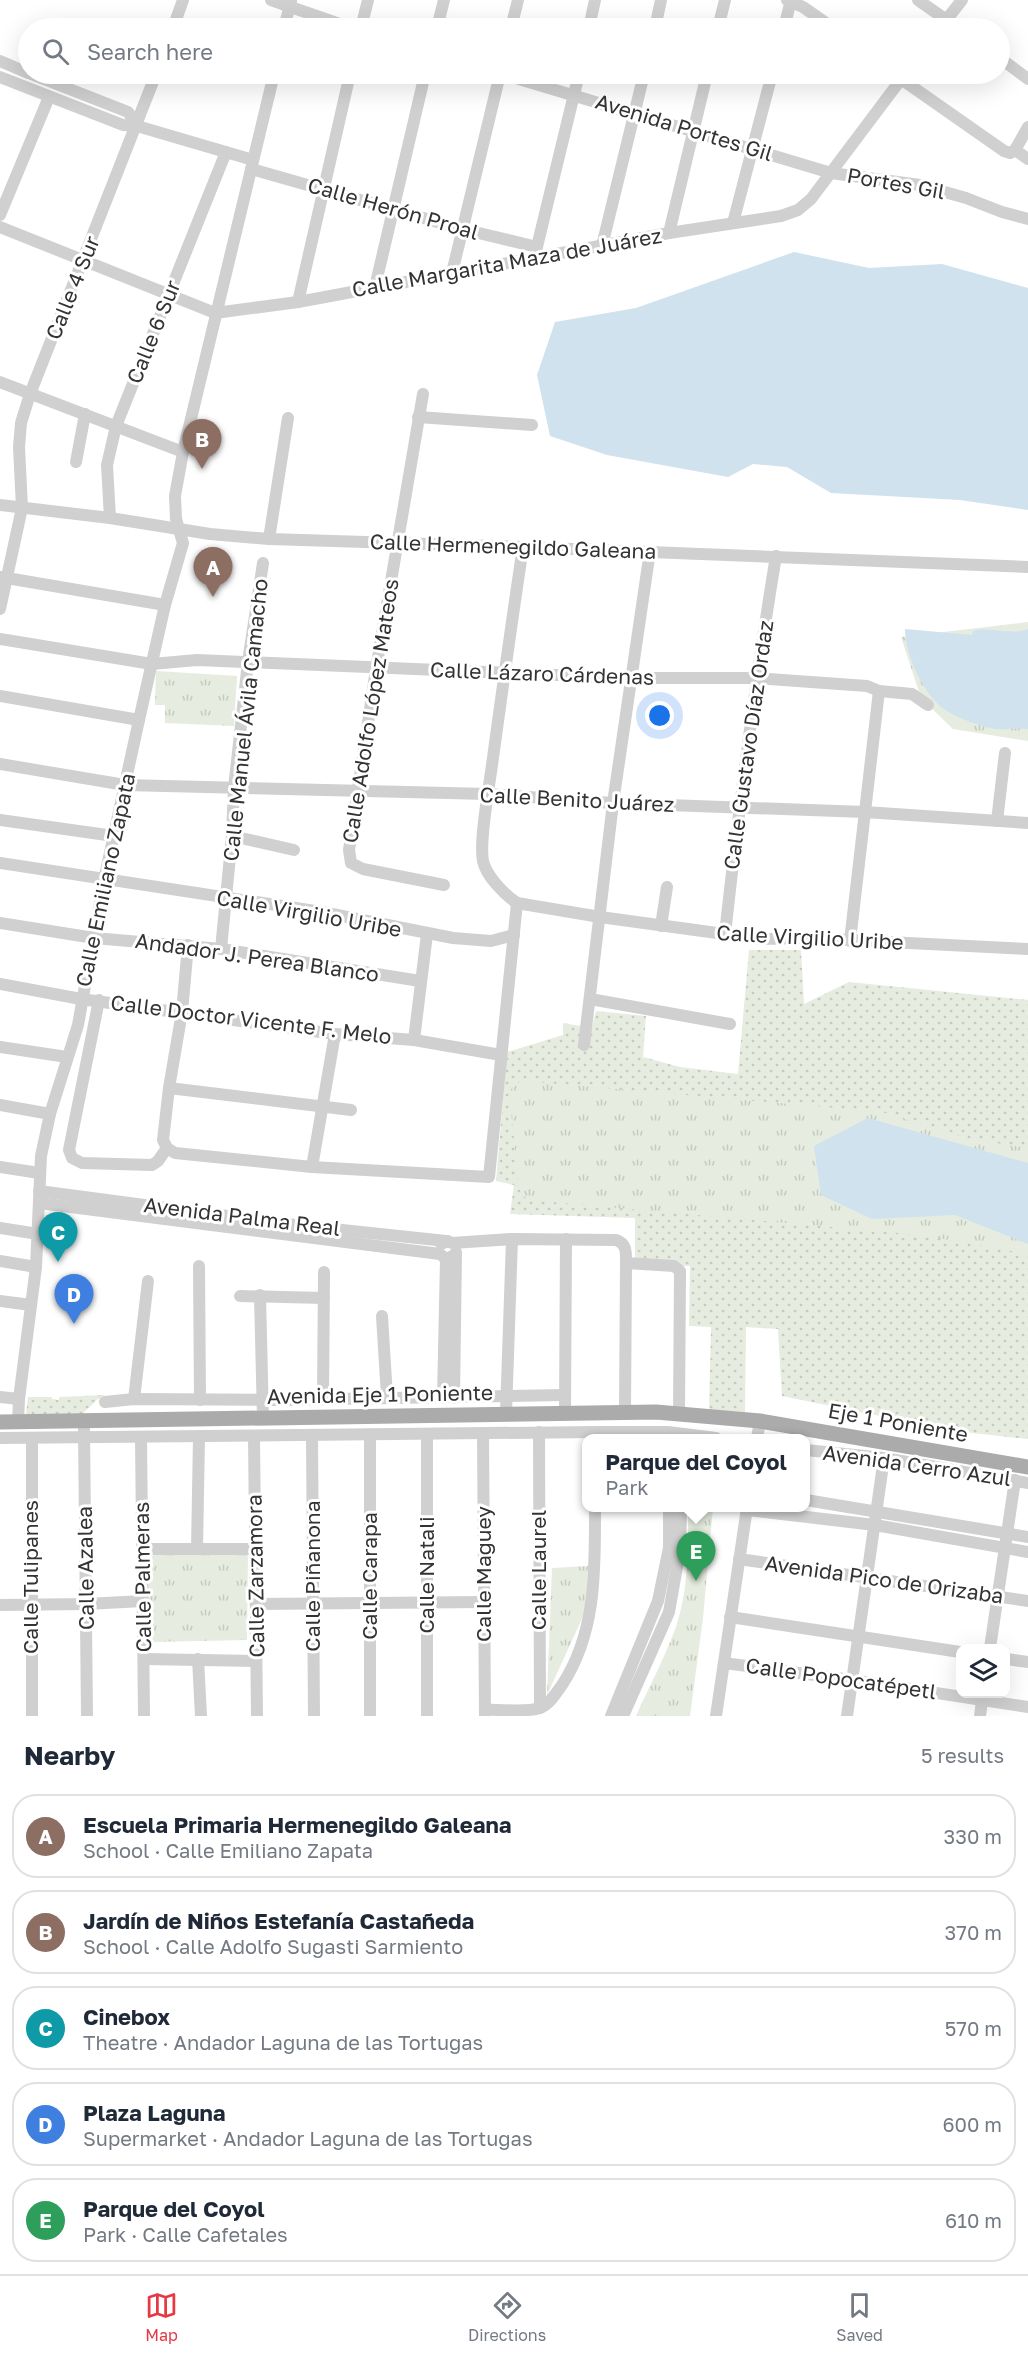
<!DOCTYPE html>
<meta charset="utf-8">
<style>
:root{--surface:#fff;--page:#f6f6f7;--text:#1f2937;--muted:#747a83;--line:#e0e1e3;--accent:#e63946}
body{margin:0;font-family:"Golos Text",sans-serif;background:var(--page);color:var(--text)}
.controls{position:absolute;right:18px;bottom:18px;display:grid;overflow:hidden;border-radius:12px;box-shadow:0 6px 24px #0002}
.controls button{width:54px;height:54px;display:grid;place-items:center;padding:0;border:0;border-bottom:2px solid var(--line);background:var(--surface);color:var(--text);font:30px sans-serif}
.you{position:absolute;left:660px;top:716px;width:21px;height:21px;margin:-15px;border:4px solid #fff;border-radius:50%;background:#1a73e8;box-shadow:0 0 0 9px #1a73e833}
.badge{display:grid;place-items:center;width:39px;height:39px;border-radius:50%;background:var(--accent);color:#fff;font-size:20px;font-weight:700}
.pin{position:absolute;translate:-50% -50px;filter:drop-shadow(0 2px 3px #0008)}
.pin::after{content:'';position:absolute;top:32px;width:21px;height:18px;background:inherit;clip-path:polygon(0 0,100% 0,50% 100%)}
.popup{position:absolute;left:582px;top:1434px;width:228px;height:78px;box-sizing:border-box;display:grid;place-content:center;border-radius:12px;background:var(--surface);filter:drop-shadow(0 2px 4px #0005);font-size:20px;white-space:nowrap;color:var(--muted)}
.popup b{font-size:22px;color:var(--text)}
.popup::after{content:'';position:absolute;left:50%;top:100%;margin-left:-12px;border:12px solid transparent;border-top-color:var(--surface)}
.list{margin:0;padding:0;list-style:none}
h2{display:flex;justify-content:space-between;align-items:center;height:78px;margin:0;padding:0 24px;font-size:26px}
h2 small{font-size:20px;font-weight:400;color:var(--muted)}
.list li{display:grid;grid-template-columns:39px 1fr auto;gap:18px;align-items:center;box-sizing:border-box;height:84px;margin:0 12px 12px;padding:0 12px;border:2px solid var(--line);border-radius:24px}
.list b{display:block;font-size:22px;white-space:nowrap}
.list p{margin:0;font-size:20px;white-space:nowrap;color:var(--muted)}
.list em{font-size:20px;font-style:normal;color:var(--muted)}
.icon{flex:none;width:33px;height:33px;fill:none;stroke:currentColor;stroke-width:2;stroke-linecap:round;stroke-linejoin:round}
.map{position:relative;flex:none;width:1028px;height:1716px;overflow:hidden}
.search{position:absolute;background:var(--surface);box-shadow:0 6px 24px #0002;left:18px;right:18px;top:18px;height:66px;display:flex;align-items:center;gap:15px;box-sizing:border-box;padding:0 21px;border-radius:33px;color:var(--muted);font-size:22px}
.sheet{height:558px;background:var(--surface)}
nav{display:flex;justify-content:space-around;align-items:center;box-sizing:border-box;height:84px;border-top:2px solid var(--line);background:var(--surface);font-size:16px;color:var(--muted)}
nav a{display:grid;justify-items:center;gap:3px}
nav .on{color:var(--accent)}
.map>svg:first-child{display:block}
</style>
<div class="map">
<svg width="1028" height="1716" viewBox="0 0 1028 1716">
<defs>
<pattern id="grass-dots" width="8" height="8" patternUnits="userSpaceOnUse" patternTransform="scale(1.5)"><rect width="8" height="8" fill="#e6ecdf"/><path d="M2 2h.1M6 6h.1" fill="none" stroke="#c6cbc0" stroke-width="1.8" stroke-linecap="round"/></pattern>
<pattern id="park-tufts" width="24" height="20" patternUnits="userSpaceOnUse" patternTransform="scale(1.5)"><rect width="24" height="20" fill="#e6ecdf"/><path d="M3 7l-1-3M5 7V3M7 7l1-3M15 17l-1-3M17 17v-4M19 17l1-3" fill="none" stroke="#c6cbc0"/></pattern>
</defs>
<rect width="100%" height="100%" fill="#fff"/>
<g fill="url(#grass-dots)">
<path d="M749 950H801L804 1004 849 982 1028 1000V1439L954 1431 782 1396 778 1329 746 1327 745 1412 709 1410 711 1327 689 1326 690 1266H635V1218L510 1214 514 1185 496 1181 507 1052 563 1035V1023L592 1028 596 1011 646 1016 643 1057 680 1067 738 1074Z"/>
<path d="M104 1395 103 1399H98L81 1415 26 1414 28 1397H52V1399L59 1400V1397Z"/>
</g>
<g fill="url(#park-tufts)">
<path d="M1028 622V741L953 729 921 698 901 637Z"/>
<path d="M156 671 237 676 234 726 165 723V705H155Z"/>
<path d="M524 1081 882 1112 971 1139 1028 1148V1254L921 1235 529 1200 522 1195 519 1188 509 1092 516 1083Z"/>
<path d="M688 1508H713L703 1618 690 1716H636C649 1687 665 1657 676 1627 689 1588 688 1548 688 1508Z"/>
<path d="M148 1553H248L247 1640 150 1642Z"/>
<path d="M588 1566 586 1610 547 1695 552 1568Z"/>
</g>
<g fill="#cfe2ee">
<path d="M794 252 869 268 942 264 1028 288V510L960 500 831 493 787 467 753 464 728 477 607 455 550 436 537 375 555 322 636 308Z"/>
<path d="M905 629 972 635 973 631C992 626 1009 636 1028 629V729C1017 728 1006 730 995 729 981 727 949 715 939 705 921 689 905 652 905 629Z"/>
<path d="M868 1118 1028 1163V1244L955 1215 872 1219 821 1195 814 1146Z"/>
</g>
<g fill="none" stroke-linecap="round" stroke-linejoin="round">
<g stroke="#d0d0d0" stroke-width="12">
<path d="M271 0 351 28"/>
<path d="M787 0 803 7 833 28"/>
<path d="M918 0 958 28"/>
<path d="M173 28 183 0"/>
<path d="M284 28 291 1"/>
<path d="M361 28 368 0"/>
<path d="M437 28 444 0"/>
<path d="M511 28 518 0"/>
<path d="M589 28 595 0"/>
<path d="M655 28 661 0"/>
<path d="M718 28 725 0"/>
<path d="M784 28 791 0"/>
<path d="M940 28 962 0"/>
<path d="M1000 58 1028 79"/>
<path d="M0 61 28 73"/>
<path d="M31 74 128 112 137 126"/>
<path d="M502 74 831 173 920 185 966 198 1002 212 1028 219"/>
<path d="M894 74 1004 151 1010 153 1015 150 1028 127"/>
<path d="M0 77 123 125 137 126 253 160"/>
<path d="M1015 150 1028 159"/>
<path d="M251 169 462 229 537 247"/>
<path d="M0 215 49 97"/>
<path d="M733 223 772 74"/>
<path d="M0 227 215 313 298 302 669 233 781 216 798 210 811 199 905 74"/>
<path d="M669 233 707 74"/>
<path d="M602 246 644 74"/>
<path d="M535 255 579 74"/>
<path d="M452 273 500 74"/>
<path d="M375 287 425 74"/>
<path d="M298 302 350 74"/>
<path d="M0 382 183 452"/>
<path d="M423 394 376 669 349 850 351 863 363 869 444 885"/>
<path d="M418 417 532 425"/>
<path d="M76 462 85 414"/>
<path d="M0 505 110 518 210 534 269 539 523 547 1028 567"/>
<path d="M110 518 107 465 116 426 226 152"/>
<path d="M269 539 288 418"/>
<path d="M523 547C512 619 502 692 492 765 489 788 479 841 483 861 486 876 505 895 517 903L600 917 761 939 809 938 1028 949"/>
<path d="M1 577 165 605"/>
<path d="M0 609 22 508 19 447 21 423 30 394 156 74"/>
<path d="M0 639 152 664 197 660 630 678H756L867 686 879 691 912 694 928 705"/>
<path d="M0 696 139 720"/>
<path d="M0 764 125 785 488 794 613 803 865 812 1028 823"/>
<path d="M0 820 114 836"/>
<path d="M997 821 1005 753"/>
<path d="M232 836 294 850"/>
<path d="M0 863 322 912 453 938 491 941 514 935"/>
<path d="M0 923 94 938 221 949 420 981"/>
<path d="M661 926 667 887"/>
<path d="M725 934C739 807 755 682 776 556"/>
<path d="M850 941 879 691"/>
<path d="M221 949 232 836 234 788 248 662 263 563"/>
<path d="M0 984 81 999 335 1034 414 1040 501 1055"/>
<path d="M590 999 730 1024"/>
<path d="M99 1000 69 1150 72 1158 82 1163 152 1165 158 1161 167 1148"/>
<path d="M414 1040 427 934"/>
<path d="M584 1045 613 803 650 551"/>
<path d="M0 1047 67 1057"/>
<path d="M169 1088 351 1110"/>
<path d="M0 1105 50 1114"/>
<path d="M167 1148 175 1153 312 1167 489 1177 517 903"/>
<path d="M167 1148 163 1140 169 1088 182 1012 188 945"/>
<path d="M0 1167 39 1173"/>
<path d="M312 1167 335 1034"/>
<path d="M39 1191 295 1225 446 1241"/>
<path d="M39 1203 440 1254 446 1259 455 1255"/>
<path d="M0 1228 38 1234"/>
<path d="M441 1244 448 1241 452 1243 512 1239 616 1240C627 1244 626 1252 626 1263L625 1411"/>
<path d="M0 1261 36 1267"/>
<path d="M626 1263 674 1266 680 1271 679 1413"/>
<path d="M199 1266 200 1400"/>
<path d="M260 1295 263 1419"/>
<path d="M240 1296 324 1298"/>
<path d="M0 1301 31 1305"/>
<path d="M382 1316 387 1397"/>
<path d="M0 1397 19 1399"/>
<path d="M443 1398 446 1259"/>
<path d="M454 1398 456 1252"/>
<path d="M134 1399 148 1281"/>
<path d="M323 1399 324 1272"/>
<path d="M105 1402 134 1399 275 1400 565 1395"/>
<path d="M565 1412 566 1239"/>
<path d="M506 1413 512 1239"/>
<path d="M18 1423 19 1399 36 1267 41 1156 50 1114 78 1025 104 880 139 720 165 605 183 543 176 519 175 496 183 452 274 74"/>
<path d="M84 1429 87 1716"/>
<path d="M539 1432 540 1708"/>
<path d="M483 1433 485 1716"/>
<path d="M427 1434V1716"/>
<path d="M254 1436 257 1716"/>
<path d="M312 1436 314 1716"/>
<path d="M141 1437 144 1716"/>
<path d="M0 1438 596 1432H668L716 1438"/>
<path d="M757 1438 760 1421"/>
<path d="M806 1450 884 1458 1028 1483"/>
<path d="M806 1500 1028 1537"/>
<path d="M747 1510 875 1525 1028 1552"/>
<path d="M143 1549H255"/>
<path d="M197 1549 199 1437"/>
<path d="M739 1559 1028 1601"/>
<path d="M256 1604 484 1602"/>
<path d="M0 1605 86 1604 143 1601"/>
<path d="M730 1617 960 1652"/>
<path d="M990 1648 1015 1480"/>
<path d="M144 1659 256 1661"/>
<path d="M198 1659 201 1716"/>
<path d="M1006 1659 1028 1662"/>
<path d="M724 1663 852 1680 1028 1707"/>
<path d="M485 1710C502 1709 524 1713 540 1708 550 1704 556 1693 562 1685 597 1632 595 1568 595 1508"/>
<path d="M32 1716V1438"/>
<path d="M370 1716V1435"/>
<path d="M611 1716 658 1601 669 1548V1508"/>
<path d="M623 1716 669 1612 680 1550 681 1508"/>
<path d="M716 1716 747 1508"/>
<path d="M847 1716 884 1458"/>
<path d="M980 1716 983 1694"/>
</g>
<path stroke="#ababab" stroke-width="15" d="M0 1422 656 1412 760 1421 1028 1467"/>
</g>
<g text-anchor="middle" stroke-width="6" stroke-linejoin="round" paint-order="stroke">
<g font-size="21" fill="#333" stroke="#fff">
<text transform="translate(684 128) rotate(17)" y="7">Avenida Portes Gil</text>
<text transform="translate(896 184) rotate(10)" y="7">Portes Gil</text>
<text transform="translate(393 209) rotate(16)" y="7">Calle Herón Proal</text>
<text transform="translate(507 263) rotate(-10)" y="7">Calle Margarita Maza de Juárez</text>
<text transform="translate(73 288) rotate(-68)" y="7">Calle 4 Sur</text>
<text transform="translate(154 332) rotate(-68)" y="7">Calle 6 Sur</text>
<text transform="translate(513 547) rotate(2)" y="7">Calle Hermenegildo Galeana</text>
<text transform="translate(542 674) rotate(2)" y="7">Calle Lázaro Cárdenas</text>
<text transform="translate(371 711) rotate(-81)" y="7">Calle Adolfo López Mateos</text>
<text transform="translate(246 720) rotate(-84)" y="7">Calle Manuel Ávila Camacho</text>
<text transform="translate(749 745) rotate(-82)" y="7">Calle Gustavo Díaz Ordaz</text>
<text transform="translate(577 800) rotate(3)" y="7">Calle Benito Juárez</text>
<text transform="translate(106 880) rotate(-78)" y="7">Calle Emiliano Zapata</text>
<text transform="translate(309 914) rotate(10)" y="7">Calle Virgilio Uribe</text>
<text transform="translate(810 938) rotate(3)" y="7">Calle Virgilio Uribe</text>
<text transform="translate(257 958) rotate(8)" y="7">Andador J. Perea Blanco</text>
<text transform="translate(251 1020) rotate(7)" y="7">Calle Doctor Vicente F. Melo</text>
<text transform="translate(242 1217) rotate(7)" y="7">Avenida Palma Real</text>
<text transform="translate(380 1395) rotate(-1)" y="7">Avenida Eje 1 Poniente</text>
<text transform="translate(898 1423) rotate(10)" y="7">Eje 1 Poniente</text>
<text transform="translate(917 1466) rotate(8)" y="7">Avenida Cerro Azul</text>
<text transform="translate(86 1568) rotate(-91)" y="7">Calle Azalea</text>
<text transform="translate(539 1570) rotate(-90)" y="7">Calle Laurel</text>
<text transform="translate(484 1574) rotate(-90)" y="7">Calle Maguey</text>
<text transform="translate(427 1575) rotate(-90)" y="7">Calle Natali</text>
<text transform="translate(256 1576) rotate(-91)" y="7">Calle Zarzamora</text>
<text transform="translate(313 1576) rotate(-90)" y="7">Calle Piñanona</text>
<text transform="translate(370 1576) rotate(-90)" y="7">Calle Carapa</text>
<text transform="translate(31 1577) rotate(-90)" y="7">Calle Tulipanes</text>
<text transform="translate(143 1577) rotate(-91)" y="7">Calle Palmeras</text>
<text transform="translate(884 1580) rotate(8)" y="7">Avenida Pico de Orizaba</text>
<text transform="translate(841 1679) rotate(8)" y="7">Calle Popocatépetl</text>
</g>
</g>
</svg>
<div class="controls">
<button><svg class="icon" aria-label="layers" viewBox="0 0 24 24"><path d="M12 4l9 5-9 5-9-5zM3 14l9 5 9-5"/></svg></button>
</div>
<div class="you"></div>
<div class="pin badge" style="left:213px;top:597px;background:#8d6e63">A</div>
<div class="pin badge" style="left:202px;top:469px;background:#8d6e63">B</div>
<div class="pin badge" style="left:58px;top:1262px;background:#0f9aa8">C</div>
<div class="pin badge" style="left:74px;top:1324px;background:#3f7fe0">D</div>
<div class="pin badge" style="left:696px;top:1581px;background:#2e9e5b">E</div>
<div class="popup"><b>Parque del Coyol</b>Park</div>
<div class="search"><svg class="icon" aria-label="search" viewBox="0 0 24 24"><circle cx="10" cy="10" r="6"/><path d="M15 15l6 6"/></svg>Search here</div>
</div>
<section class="sheet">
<h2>Nearby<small>5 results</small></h2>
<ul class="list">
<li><span class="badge" style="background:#8d6e63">A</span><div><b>Escuela Primaria Hermenegildo Galeana</b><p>School · Calle Emiliano Zapata</p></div><em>330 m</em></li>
<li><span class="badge" style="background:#8d6e63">B</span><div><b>Jardín de Niños Estefanía Castañeda</b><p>School · Calle Adolfo Sugasti Sarmiento</p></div><em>370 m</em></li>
<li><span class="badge" style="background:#0f9aa8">C</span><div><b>Cinebox</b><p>Theatre · Andador Laguna de las Tortugas</p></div><em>570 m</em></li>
<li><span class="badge" style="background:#3f7fe0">D</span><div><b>Plaza Laguna</b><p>Supermarket · Andador Laguna de las Tortugas</p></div><em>600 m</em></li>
<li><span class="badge" style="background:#2e9e5b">E</span><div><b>Parque del Coyol</b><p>Park · Calle Cafetales</p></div><em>610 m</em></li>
</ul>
</section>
<nav>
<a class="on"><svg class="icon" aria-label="map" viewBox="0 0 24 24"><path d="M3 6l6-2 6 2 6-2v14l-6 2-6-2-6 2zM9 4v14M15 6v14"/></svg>Map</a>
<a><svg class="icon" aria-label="directions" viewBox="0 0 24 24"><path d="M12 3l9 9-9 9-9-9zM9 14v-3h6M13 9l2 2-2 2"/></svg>Directions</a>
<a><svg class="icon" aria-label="saved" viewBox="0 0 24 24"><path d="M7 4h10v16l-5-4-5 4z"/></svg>Saved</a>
</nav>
